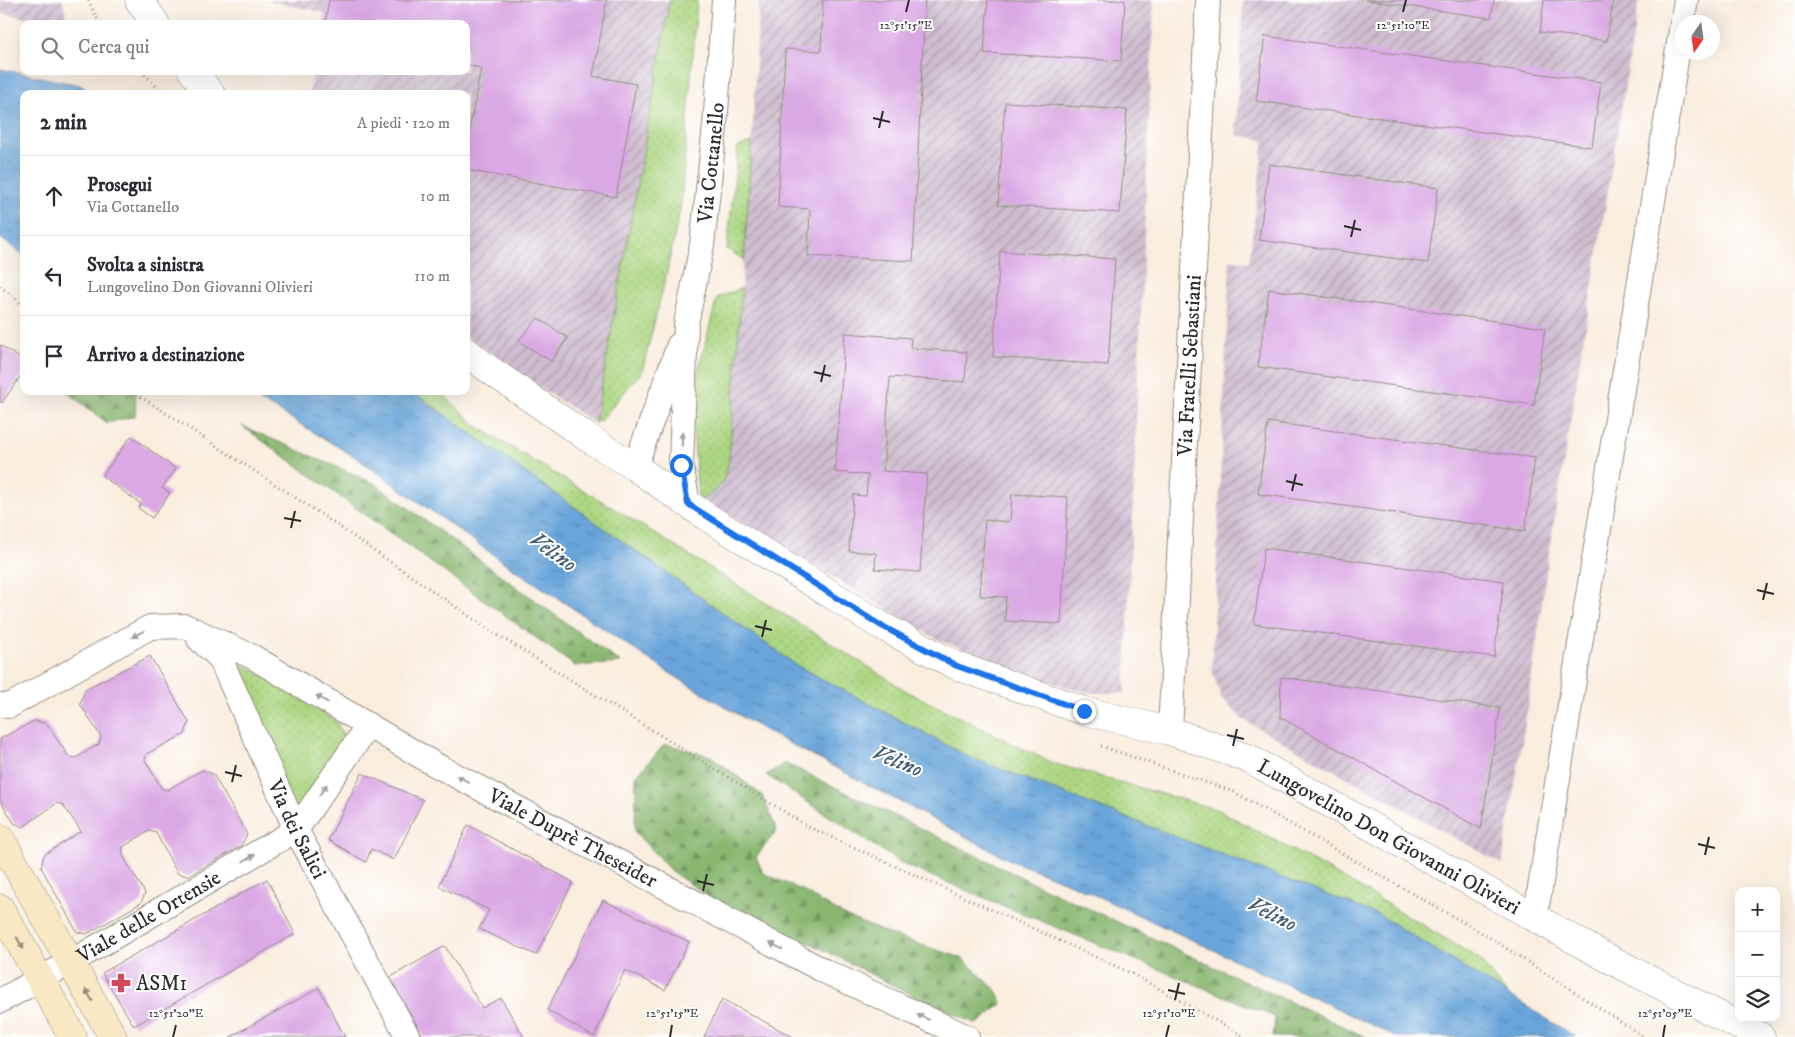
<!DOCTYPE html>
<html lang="it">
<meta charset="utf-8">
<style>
:root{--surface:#fff;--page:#f7f7f7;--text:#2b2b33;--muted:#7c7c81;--line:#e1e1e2}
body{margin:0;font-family:"IM FELL DW Pica",serif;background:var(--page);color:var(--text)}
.controls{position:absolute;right:15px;bottom:15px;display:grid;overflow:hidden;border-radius:10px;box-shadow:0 5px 20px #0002}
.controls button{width:45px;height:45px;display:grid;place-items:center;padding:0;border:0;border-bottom:1px solid var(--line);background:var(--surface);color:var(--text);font:25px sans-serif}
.compass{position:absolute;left:1675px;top:15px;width:45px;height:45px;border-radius:50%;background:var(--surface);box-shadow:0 5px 20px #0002;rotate:193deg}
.stop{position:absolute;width:15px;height:15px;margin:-11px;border:4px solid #1a73e8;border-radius:50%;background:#fff}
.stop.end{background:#1a73e8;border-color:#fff;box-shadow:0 1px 5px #0008}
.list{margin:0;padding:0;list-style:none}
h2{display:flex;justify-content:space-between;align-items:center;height:65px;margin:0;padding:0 20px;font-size:21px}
h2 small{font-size:16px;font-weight:400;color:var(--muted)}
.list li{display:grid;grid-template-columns:32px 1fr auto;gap:15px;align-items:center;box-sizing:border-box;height:80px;padding:0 20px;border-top:1px solid var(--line)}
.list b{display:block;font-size:19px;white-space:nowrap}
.list p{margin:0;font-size:16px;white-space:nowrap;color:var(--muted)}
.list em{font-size:16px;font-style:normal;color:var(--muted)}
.icon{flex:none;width:28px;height:28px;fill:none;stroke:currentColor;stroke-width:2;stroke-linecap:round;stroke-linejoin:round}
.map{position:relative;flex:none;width:1795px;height:1037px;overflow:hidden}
.search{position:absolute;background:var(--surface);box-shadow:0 5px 20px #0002;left:20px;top:20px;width:450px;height:55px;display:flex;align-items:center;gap:12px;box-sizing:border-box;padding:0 18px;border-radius:10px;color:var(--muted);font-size:19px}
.panel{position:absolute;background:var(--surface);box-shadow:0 5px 20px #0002;left:20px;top:90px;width:450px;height:305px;border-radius:10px}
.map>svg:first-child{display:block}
</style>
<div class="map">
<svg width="1795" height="1037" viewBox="0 0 1795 1037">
<defs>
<pattern id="industrial-furrows" width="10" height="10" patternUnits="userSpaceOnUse" patternTransform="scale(1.25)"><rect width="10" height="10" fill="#cfbdcf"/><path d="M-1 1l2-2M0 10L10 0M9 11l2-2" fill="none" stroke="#a89aa8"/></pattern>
<pattern id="grass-dots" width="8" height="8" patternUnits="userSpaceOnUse" patternTransform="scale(1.25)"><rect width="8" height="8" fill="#acd681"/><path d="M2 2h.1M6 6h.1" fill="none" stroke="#94b870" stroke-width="1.8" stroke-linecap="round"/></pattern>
<pattern id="forest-firs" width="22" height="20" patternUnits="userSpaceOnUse" patternTransform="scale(1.25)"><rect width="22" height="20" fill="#89b76f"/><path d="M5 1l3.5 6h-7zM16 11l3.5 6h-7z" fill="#70955b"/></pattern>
<pattern id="water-ripples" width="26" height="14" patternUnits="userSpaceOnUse" patternTransform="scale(1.25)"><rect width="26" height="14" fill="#69a5da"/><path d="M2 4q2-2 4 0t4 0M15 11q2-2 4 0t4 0" fill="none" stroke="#5787b1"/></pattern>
</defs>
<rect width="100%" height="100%" fill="#fff"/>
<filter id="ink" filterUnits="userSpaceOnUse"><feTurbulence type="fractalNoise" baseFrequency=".02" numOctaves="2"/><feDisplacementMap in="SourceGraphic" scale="10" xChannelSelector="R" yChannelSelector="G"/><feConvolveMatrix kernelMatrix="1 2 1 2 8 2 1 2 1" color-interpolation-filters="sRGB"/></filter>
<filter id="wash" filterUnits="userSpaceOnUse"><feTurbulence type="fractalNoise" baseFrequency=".0096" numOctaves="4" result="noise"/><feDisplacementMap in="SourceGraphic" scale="20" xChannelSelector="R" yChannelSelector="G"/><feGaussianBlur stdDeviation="1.12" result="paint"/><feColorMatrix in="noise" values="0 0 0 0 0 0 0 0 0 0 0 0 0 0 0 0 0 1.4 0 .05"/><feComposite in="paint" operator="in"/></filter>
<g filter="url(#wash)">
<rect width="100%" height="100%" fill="#f9edde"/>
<g fill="url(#industrial-furrows)">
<path d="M0 0H62L69 24H60L0 13Z"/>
<path d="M266 0H670L595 423 547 392 466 336V94H309L314 71H466V24H323L325 13Z"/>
<path d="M759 0H1154L1125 693H1091L1039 679 937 639 702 500 720 487 729 460 753 123Z"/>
<path d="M1243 0H1639L1548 558 1527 711 1502 864 1242 719 1221 697 1212 670 1230 259 1249 262 1264 140 1236 135Z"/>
</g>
<g fill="url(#grass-dots)" stroke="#6c8056">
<path d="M670 0H697L681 205 667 272 642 371 601 420 595 423Z"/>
<path d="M752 142 744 260 727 249 738 147Z"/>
<path d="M742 288 729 460C723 485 722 486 702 500L698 497 692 413 695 382 717 298Z"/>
<path d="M411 391H439L479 428 628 517 910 693 1052 763 1219 810 1345 879 1478 958 1508 995 1379 915 969 757 796 665Z"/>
<path d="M226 654 335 720 345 738 297 822Z"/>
</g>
<g fill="url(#forest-firs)" stroke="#5a714d">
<path d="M66 391H136L135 416 107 423Z"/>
<path d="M242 426 374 483 621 663 575 666Z"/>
<path d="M665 744 711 756 762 795 777 830 756 857 763 873 801 890 847 917 897 937 962 958 998 992 1002 1004 977 1024 916 997 812 944 762 924 720 904 671 871 635 832 636 776Z"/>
<path d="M785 763 1044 888 1366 1037H1273L1275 1017 904 865 766 775Z"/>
</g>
<g fill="url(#water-ripples)" stroke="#4a6882">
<path d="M0 69 80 85 92 94H24V255L0 238Z"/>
<path d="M240 391H411L796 665 969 757 1379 915 1576 1037H1397L1214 950 1073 885 1010 860 762 729 668 672 502 561 358 459 265 403Z"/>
</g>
<g id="blocks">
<g fill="#daa8e4">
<path d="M329 0H607L593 76 636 84 616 197 466 170V149L481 68 466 65V24H325Z"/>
<path d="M823 0H925L913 261 808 256 810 209 778 207 785 49 821 51Z"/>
<path d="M988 0H1125L1121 61 984 53Z"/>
<path d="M1365 0H1494L1491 18Z"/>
<path d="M1544 0H1613L1607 41 1540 32Z"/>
<path d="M1265 36 1601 82 1592 147 1256 101Z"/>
<path d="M1005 102 1127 110 1120 213 998 205Z"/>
<path d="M1269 164 1438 188 1428 263 1259 240Z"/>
<path d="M1000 251 1115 259 1108 365 993 357Z"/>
<path d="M1269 289 1545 328 1534 405 1258 367Z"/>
<path d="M538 318 568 338 551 361 518 341Z"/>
<path d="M845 333 911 338 910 348 967 352 965 382 890 377 883 471 927 474 920 572 875 569 876 553 849 551 853 495 866 496 868 475 835 472Z"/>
<path d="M0 345 24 361V371L2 403 0 401Z"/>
<path d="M1268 422 1535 458 1525 531 1258 494Z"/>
<path d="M131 436 176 469 162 488 170 493 152 518 138 508 141 504 102 476Z"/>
<path d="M1012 494 1068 497 1061 624 1005 621 1006 597 980 596 985 520 1010 522Z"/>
<path d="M1264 548 1504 581 1494 657 1254 624Z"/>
<path d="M150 656 189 722 185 734 146 754 145 760 162 789 167 790 202 770 213 774 247 834 241 846 188 876 177 873 156 833 149 831 123 847V856L145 893 141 903 87 934 77 932 41 867 44 855 81 831 63 805 57 803 23 827 14 823 0 800V739L34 721 46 723 69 757 76 758 99 744 101 737 80 704 85 689Z"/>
<path d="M1281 677 1500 708 1481 829 1280 717Z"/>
<path d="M362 773 423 800 394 860 371 849 366 862 328 840Z"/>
<path d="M468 825 573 882 536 955 479 929 489 910 439 886Z"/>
<path d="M267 879 295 934 134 1026 102 973Z"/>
<path d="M603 900 689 942 665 990 625 970 594 1037 547 1010Z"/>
<path d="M445 946 482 1008 501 998 524 1037H424L389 978Z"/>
<path d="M319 988 345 1037H230Z"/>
<path d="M722 999 793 1037H704Z"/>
</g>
</g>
</g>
<g filter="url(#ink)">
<use href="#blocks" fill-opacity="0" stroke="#928c84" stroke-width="1"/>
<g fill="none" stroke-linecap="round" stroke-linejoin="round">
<defs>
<g id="minor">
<path d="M635 467 679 345"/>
<path id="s1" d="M688 504 681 465 686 324 702 245 715 126 724 0"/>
<path id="s2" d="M199 639 220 658 296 830 408 1037"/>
<path id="s3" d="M0 705 9 706 150 627 185 626 253 657 434 764 824 971 967 1037"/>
<path id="s4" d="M1170 731 1208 0"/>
<path d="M1535 918 1686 0"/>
<path id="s5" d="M0 1001 71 962 296 830 368 726"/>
</g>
<g id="tertiary">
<path d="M139 0 156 24"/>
<path d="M192 71 211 94"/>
<path id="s6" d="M466 351 483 365 585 436 635 467 707 517 880 625 957 666 1084 711 1170 731 1250 759 1600 954 1761 1037"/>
</g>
<g id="secondary">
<path d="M0 838 113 1037"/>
<path d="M0 908 73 1037"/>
</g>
</defs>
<use href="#minor" stroke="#928c84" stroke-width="26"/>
<use href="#tertiary" stroke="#928c84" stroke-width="29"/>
<use href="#secondary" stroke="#928c84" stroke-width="29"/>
<g stroke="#928c84" stroke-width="3" stroke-dasharray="1 4" stroke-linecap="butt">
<path d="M88 0 100 24"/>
<path d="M141 71 164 94"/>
<path d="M0 286 24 306"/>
<path d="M132 391 322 515 488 629 809 827 1131 973 1245 1037"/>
<path d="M1101 746 1234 792 1489 937 1644 1037"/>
</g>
<use href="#minor" stroke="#fff" stroke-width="24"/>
<use href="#tertiary" stroke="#fff" stroke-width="28"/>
<use href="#secondary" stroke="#f8e8c3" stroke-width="28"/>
</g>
<defs><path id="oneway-solid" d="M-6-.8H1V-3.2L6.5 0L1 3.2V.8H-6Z" transform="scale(1.25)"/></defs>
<g fill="#a0a0a0">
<use href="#oneway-solid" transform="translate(682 439) rotate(-88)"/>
<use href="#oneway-solid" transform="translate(138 634) rotate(151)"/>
<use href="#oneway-solid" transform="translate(322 699) rotate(-149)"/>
<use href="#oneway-solid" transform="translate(463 779) rotate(-152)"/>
<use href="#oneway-solid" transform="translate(323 790) rotate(-55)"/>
<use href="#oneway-solid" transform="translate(249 858) rotate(-30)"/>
<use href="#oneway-solid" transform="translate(776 946) rotate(-152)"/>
<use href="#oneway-solid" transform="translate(923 1017) rotate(-155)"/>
</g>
<g fill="#928a77">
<use href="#oneway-solid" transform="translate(20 943) rotate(60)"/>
<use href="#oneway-solid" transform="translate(89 995) rotate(-120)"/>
</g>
</g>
<g fill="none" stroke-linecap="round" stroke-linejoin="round" filter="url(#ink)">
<path stroke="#1a73e8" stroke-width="6" d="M681 465 688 504 880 625 957 666 1084 711"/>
</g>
<path fill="none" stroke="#2b2b2b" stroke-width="2" d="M906 12 909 0M1403 12 1406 0M873 118 890 122M879 128 883 111M1344 226 1361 230M1351 237 1355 220M814 372 831 376M821 382 825 365M1286 481 1303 485M1292 491 1296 474M284 518 301 521M291 528 295 511M1757 590 1774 594M1763 600 1767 583M755 626 772 630M762 637 766 620M1227 735 1244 739M1233 746 1237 729M225 772 242 776M232 782 236 765M1698 844 1715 848M1705 855 1709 837M697 881 714 885M703 891 707 874M1168 990 1185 994M1175 1000 1179 983M173 1037 176 1025M670 1037 672 1025M1166 1037 1169 1025M1663 1037 1665 1025"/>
<defs>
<symbol id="pharmacy-bare" viewBox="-9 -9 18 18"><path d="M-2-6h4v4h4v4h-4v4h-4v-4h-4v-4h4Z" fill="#d1495b" stroke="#fff" stroke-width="2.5" paint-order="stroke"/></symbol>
</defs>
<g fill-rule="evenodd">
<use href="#pharmacy-bare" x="107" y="969" width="28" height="28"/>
</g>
<g text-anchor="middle" stroke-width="4" stroke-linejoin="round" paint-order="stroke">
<g font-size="21" fill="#2b2b2b" stroke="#fff">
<text dy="7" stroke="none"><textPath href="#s1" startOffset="344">Via Cottanello</textPath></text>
<text dy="7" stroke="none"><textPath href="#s4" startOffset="366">Via Fratelli Sebastiani</textPath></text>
<text dy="7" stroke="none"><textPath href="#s2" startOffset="216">Via dei Salici</textPath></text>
<text dy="7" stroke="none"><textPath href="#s3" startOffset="648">Viale Duprè Theseider</textPath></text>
<text dy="7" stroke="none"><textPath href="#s6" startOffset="1051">Lungovelino Don Giovanni Olivieri</textPath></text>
<text dy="7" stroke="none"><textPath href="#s5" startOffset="171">Viale delle Ortensie</textPath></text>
</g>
<g font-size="21" fill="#2b2b2b" stroke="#fff" text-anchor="start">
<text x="136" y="990">ASM1</text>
</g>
<g font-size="22" font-style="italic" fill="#445c71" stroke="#fff">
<text transform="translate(554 551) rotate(36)" y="8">Velino</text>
<text transform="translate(898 760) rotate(22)" y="8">Velino</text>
<text transform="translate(1273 913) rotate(27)" y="8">Velino</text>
</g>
</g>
<g font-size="12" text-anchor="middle" fill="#2b2b2b" stroke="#fff" stroke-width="4" stroke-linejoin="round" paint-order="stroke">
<text x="906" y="29">12°51'15"E</text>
<text x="1403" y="29">12°51'10"E</text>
<text x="176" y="1017">12°51'20"E</text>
<text x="672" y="1017">12°51'15"E</text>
<text x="1169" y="1017">12°51'10"E</text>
<text x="1665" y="1017">12°51'05"E</text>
</g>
</svg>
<div class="controls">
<button>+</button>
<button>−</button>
<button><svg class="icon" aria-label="layers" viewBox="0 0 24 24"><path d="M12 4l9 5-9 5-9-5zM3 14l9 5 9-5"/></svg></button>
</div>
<svg class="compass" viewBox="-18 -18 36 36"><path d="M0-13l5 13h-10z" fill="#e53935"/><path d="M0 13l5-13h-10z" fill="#7c7c81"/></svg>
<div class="stop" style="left:681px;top:465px"></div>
<div class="stop end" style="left:1084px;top:711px"></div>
<div class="search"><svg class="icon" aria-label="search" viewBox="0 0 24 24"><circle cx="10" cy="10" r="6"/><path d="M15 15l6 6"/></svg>Cerca qui</div>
<section class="panel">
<h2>2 min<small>A piedi · 120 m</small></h2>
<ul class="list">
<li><svg class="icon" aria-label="ahead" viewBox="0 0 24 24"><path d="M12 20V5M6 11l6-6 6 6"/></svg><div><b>Prosegui</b><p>Via Cottanello</p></div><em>10 m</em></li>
<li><svg class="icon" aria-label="left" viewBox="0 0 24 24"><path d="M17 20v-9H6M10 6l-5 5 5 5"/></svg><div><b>Svolta a sinistra</b><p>Lungovelino Don Giovanni Olivieri</p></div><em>110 m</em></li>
<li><svg class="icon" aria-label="arrive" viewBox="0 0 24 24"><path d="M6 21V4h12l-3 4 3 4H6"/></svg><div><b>Arrivo a destinazione</b></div></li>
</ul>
</section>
</div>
